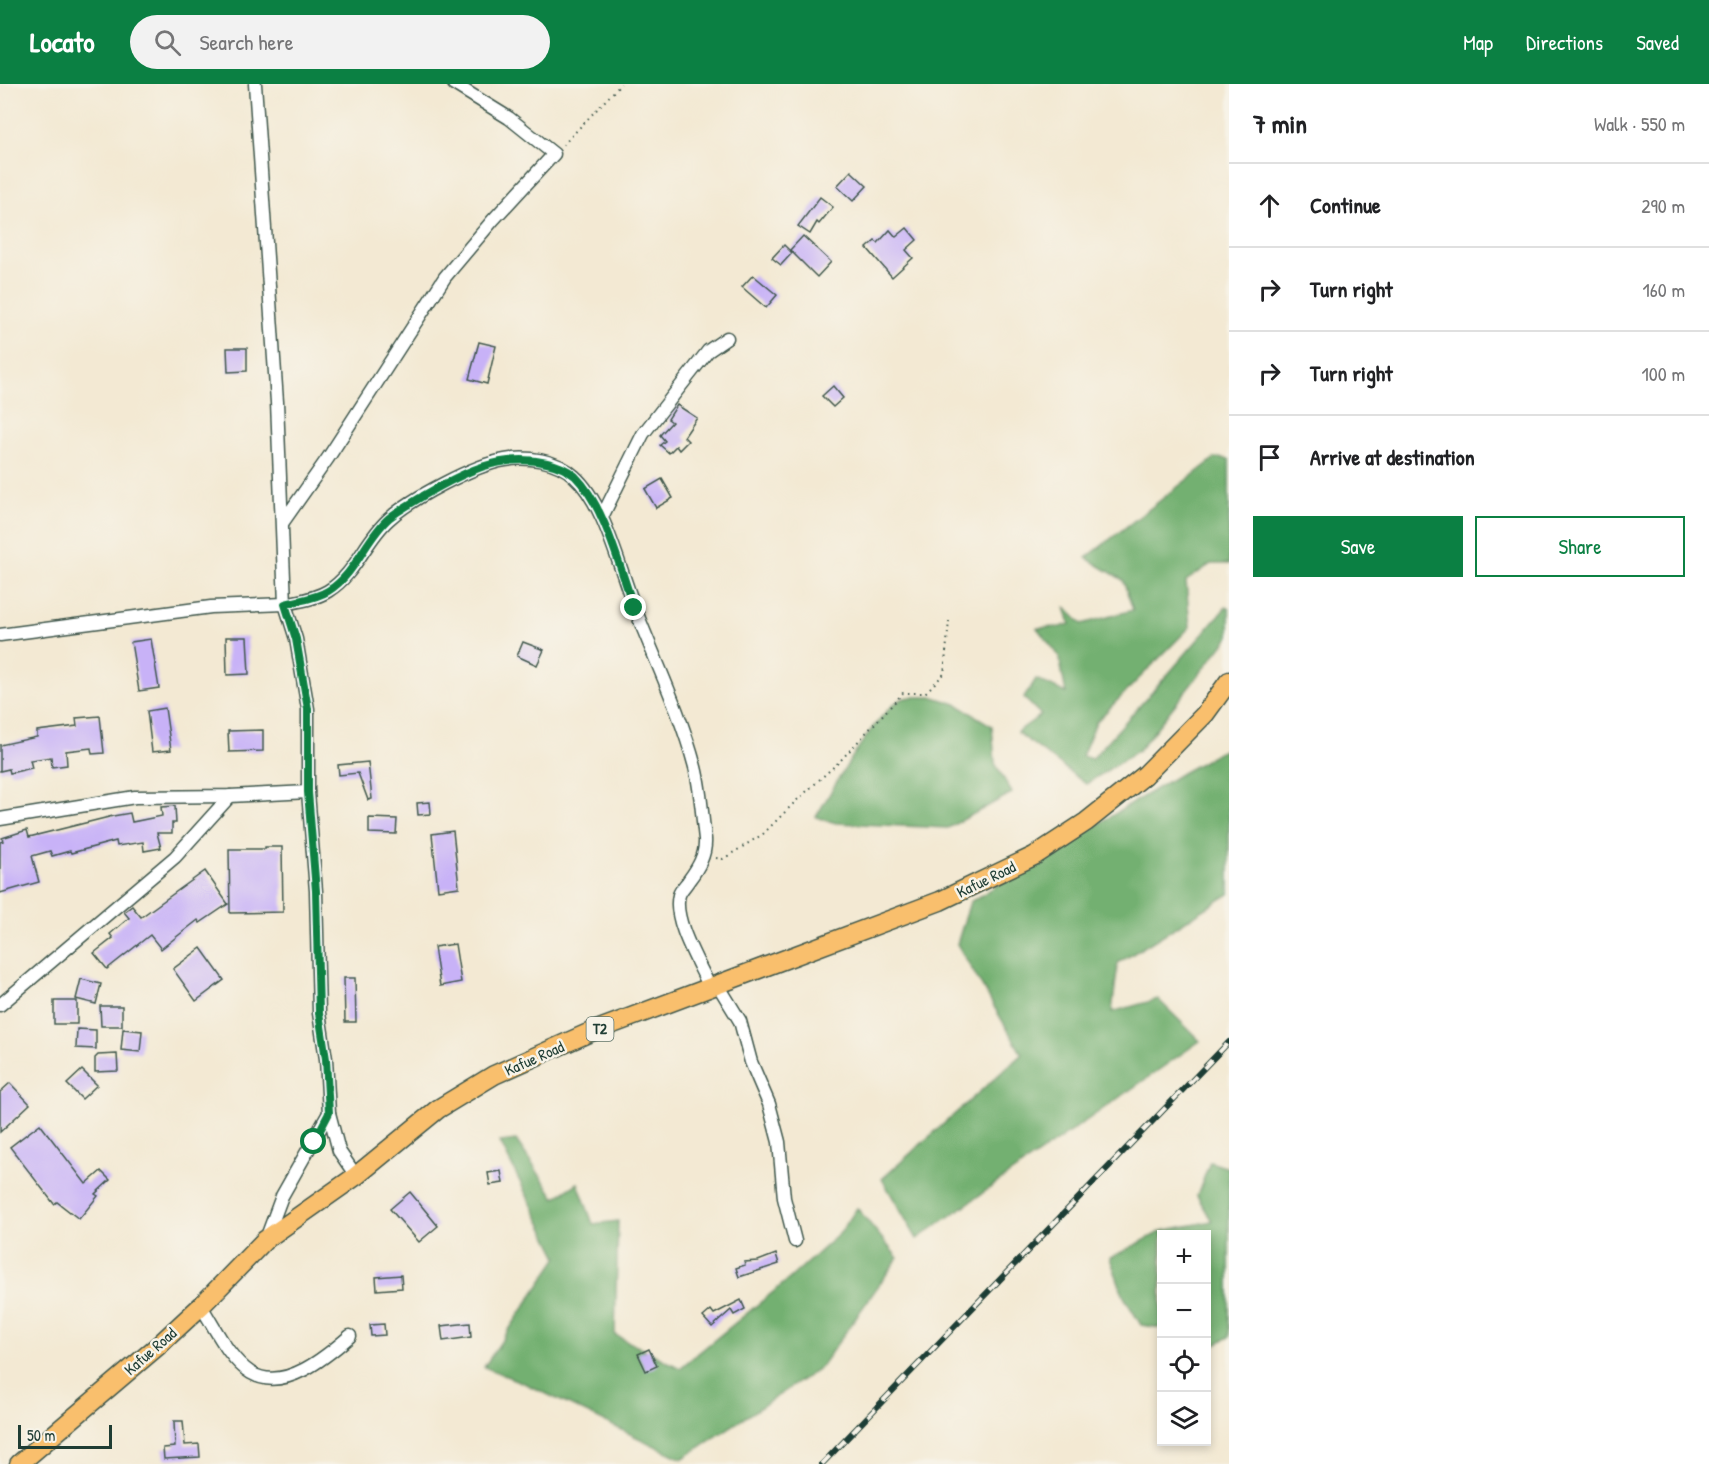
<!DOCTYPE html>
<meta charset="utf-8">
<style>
:root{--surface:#fff;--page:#f2f2f2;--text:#202124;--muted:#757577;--line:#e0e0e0;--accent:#0b8043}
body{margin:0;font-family:"Patrick Hand",sans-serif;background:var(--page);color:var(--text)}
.controls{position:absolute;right:18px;bottom:18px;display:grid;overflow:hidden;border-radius:0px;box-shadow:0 3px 9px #0003}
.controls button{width:54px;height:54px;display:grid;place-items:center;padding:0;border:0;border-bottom:2px solid var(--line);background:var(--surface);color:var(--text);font:30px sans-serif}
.scale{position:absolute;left:18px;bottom:15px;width:94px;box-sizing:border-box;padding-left:6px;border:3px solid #1f3d34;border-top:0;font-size:16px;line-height:21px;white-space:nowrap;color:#1f3d34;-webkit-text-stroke:4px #f7f3e8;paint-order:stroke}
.stop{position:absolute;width:18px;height:18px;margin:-14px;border:4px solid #0b8043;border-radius:50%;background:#fff}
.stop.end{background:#0b8043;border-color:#fff;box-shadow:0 2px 6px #0008}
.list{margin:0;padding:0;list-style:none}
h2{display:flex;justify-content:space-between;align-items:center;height:78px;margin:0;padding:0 24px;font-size:26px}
h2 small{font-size:20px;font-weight:400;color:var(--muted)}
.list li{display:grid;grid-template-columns:39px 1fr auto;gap:18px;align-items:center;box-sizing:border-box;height:84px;padding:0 24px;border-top:2px solid var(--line)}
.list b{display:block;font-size:22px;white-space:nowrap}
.list em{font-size:20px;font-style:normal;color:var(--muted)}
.actions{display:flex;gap:12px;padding:18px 24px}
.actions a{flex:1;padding:14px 0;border:2px solid var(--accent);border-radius:0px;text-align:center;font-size:21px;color:var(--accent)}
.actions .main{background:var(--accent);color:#fff}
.icon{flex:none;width:33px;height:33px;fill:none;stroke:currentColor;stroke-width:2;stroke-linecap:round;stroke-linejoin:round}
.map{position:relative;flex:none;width:1229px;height:1380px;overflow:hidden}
header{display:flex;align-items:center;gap:36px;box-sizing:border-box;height:84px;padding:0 30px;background:var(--accent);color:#fff}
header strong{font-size:28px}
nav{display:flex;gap:33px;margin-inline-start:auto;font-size:21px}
.search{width:420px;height:54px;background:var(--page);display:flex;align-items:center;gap:15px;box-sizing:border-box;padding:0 21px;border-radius:33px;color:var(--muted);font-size:22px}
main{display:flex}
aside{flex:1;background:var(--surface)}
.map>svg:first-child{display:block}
</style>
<header>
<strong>Locato</strong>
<div class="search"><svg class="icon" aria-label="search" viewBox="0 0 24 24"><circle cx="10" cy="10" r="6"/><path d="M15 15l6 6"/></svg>Search here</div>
<nav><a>Map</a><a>Directions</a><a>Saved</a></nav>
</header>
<main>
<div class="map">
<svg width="1229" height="1380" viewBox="0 0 1229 1380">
<rect width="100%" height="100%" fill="#f7f3e8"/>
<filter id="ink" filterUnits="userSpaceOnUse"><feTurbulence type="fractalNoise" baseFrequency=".0167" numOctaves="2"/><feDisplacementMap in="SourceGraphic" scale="12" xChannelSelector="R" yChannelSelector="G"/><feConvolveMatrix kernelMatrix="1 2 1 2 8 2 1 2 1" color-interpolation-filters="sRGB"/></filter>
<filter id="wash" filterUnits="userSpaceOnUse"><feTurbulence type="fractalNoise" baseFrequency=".008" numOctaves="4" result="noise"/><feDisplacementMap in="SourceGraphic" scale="24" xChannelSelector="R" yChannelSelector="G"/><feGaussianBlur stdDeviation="1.35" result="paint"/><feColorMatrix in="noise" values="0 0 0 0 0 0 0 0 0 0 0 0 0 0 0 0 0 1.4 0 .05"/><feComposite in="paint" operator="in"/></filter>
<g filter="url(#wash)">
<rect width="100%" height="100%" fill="#f3e9d3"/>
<g fill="#73b071" stroke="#497652" stroke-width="1.5">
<path d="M1215 374 1229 375V480H1211L1186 497 1190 543 1096 638 1082 672 1092 675 1169 589 1226 523 1229 524V553L1139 666 1086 700 1017 648 1041 631 1024 614 1036 595 1066 609 1059 572 1037 544 1060 543 1070 540 1065 523 1082 540 1133 526 1123 496 1086 474Z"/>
<path d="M934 613 956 620 992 642 995 679 1012 709 948 744 836 739 816 733C831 708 879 621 905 614 914 612 925 613 934 613Z"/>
<path d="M1229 663V810L1118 879 1112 928 1158 915 1200 957 917 1155 882 1095 1022 970 957 860 970 818 1182 689Z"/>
<path d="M516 1056 555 1114 578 1099 593 1140 618 1137 615 1251 680 1284 789 1195 841 1148 857 1124 898 1174 820 1284 682 1375 526 1300 484 1283 558 1173 500 1058Z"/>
<path d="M1210 1078 1229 1084V1253L1214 1261 1207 1257 1206 1150H1162L1161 1244 1141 1241 1124 1213 1110 1174 1162 1147 1212 1137 1197 1112Z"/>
</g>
<g id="blocks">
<g fill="#c8b2f7">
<path d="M851 87 867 102 853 117 837 102Z"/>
<path d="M820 113 833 123 819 140 817 138 810 150 798 142Z"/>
<path d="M907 144 917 156 906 166 913 174 892 193 867 164 875 157 878 159 890 146 896 153Z"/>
<path d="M803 152 831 178 817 193 790 166Z"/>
<path d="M784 161 792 169 781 181 772 174Z"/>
<path d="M753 191 777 211 766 224 742 203Z"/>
<path d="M479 258 496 262 487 300 469 295Z"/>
<path d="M227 264H247V287L228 288Z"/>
<path d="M833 302 843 314 833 323 822 312Z"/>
<path d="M677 321 697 334 684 353 688 357 679 366 676 362 669 369 660 361 665 357 660 351 672 338 668 335Z"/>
<path d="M662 395 673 414 656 424 645 405Z"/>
<path d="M226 553H247L249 590 227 591Z"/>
<path d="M151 555 159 604 139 607 131 558Z"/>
<path d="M523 558 544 566 537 581 517 572Z"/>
<path d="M165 624 171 666 152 668 147 627Z"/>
<path d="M100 632 104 669 92 670 91 664 66 667 67 681 52 683 51 673 30 676 32 684 10 689 9 685 0 687V661L37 653V647L77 642 76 634Z"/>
<path d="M263 646V667L229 668 228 647Z"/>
<path d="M368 678 372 715 368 716 358 689 339 691 338 681Z"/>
<path d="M430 718 431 730 418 731 417 719Z"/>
<path d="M175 722 176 739H172V749H157L161 764 144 767 143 758 117 762 116 757 71 769 70 767 52 772 50 767 32 772 39 798 0 809V758L3 757 2 754 27 746 29 753 113 732 130 729 132 738 162 732 161 723Z"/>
<path d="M369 734 397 735 396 750 369 749Z"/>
<path d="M453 747 459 803 438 806 432 750Z"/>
<path d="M265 763H282L283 828 230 829 229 765H265Z"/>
<path d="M205 787 228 820 200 839 198 836 161 865 150 851 107 885 94 869 113 854 110 850 129 834 124 828 132 822 141 833Z"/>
<path d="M455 860 461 898 440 902 434 863Z"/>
<path d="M201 864 224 896 196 917 173 885Z"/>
<path d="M344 894H355L356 938H345Z"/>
<path d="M81 895 101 900 96 920 76 915Z"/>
<rect x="54" y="917" width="23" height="23"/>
<path d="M100 922H122V942H101Z"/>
<path d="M77 945 96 946V965L76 964Z"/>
<path d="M123 945 142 947 140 968 121 966Z"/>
<path d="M117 970 118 987 95 988V974L98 971Z"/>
<path d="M82 986 97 1001 82 1015 67 1000Z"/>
<path d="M10 999 30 1020 0 1048V1008Z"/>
<path d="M40 1040 86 1100 101 1087 110 1096 95 1110 98 1112 79 1135 57 1118 54 1120 10 1063Z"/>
<path d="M501 1087 503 1099 490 1101 488 1089Z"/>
<path d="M410 1108 438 1142 419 1158 390 1125Z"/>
<path d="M776 1170 779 1180 739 1193 736 1184 745 1181 744 1178 758 1177Z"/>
<path d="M401 1191 402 1204 377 1206 376 1193Z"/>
<path d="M741 1216 745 1225 734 1231 731 1226 712 1243 703 1233 711 1226 714 1230Z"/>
<path d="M470 1239 471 1253 443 1257 441 1242Z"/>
<path d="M384 1240 385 1251 371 1252 370 1241Z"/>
<path d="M649 1265 657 1282 646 1287 638 1270Z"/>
<path d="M174 1337H183L185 1361 199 1360 200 1373 164 1375 163 1364 175 1363Z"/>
</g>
</g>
</g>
<g filter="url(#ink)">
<use href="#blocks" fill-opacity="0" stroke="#3f574c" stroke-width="1.5"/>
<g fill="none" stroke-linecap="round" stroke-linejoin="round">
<defs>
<g id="minor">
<path d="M255 0 277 318 285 520C299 517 315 515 328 507 356 490 365 456 389 435 412 414 474 381 505 376 527 372 557 376 574 392 605 419 620 488 636 527 656 578 681 630 695 683 701 706 702 732 705 755 706 771 698 784 689 796 686 801 681 805 679 811 672 836 700 881 710 904"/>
<path d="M602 433 643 350 708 267 727 254"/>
<path d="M283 438 328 374 445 193 493 136 554 70 509 34 454 0"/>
<path d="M0 551 211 523 285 520 296 555 308 625V708L316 807 319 929 326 975 329 1029 282 1112 266 1155"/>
<path d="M0 735 135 713 230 712 308 708"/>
<path d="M718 901 740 937 751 978 769 1020 779 1058 784 1114 795 1157"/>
<path d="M0 921 175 773 230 712"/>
<path d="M329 1029 339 1067 356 1092"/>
<path d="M201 1222C215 1244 229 1275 251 1289 284 1309 327 1272 350 1252"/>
</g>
<path id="highway" d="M19 1380 159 1261 201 1222 265 1156 356 1092 438 1025 494 991 586 950 940 817 1034 772 1086 738 1145 691 1205 630 1229 597"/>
</defs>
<use href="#minor" stroke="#3f574c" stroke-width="15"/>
<use href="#highway" stroke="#3f574c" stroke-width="21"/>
<g stroke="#3f574c" stroke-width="2" stroke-dasharray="1.5 4.5" stroke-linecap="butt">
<path d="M563 61 621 0"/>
<path d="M716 774 723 775 763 750 795 718 840 677 903 609H925L944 590 949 537"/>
</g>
<use href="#minor" stroke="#fff" stroke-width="12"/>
<use href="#highway" stroke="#f9bf6d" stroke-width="18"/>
<defs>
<path id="rail" d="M822 1380 1229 958"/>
</defs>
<use href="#rail" stroke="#1f3d34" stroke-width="6"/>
<use href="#rail" stroke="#f7f3e8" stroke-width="4" stroke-dasharray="11" stroke-linecap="butt"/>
</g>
</g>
<g fill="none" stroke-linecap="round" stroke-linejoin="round" filter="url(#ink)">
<path stroke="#0b8043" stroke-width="8" d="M314 1058 329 1029 326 975 319 929 316 807 308 708V625L296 555 285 520C299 516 315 515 328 507 356 490 365 455 389 434 399 426 412 419 423 412 463 389 500 368 547 379 556 381 568 386 575 392 605 422 620 485 634 524"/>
</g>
<g text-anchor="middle" stroke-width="5" stroke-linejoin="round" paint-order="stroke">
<rect fill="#f7f3e8" stroke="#60746a" stroke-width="1.5" x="586.5" y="933" width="27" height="24" rx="4.5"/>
<g font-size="15" font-weight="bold" fill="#1f3d34">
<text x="600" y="950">T2</text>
</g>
<g font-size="16" fill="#1f3d34" stroke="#f7f3e8">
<text transform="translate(986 795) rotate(-26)" y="6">Kafue Road</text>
<text transform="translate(534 974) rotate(-24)" y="6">Kafue Road</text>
<text transform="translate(150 1267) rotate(-41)" y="6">Kafue Road</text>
</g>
</g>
</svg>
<div class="controls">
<button>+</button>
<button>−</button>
<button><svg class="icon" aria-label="locate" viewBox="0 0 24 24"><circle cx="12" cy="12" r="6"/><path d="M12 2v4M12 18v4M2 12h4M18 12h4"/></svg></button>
<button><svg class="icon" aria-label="layers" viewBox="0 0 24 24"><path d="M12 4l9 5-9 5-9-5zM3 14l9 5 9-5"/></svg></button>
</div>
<div class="scale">50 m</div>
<div class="stop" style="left:314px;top:1058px"></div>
<div class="stop end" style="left:634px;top:524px"></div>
</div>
<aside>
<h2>7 min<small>Walk · 550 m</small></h2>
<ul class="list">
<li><svg class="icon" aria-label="ahead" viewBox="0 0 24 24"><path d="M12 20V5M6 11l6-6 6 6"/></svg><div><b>Continue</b></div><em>290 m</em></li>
<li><svg class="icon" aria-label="right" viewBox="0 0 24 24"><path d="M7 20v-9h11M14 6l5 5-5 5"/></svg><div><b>Turn right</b></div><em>160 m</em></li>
<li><svg class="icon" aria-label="right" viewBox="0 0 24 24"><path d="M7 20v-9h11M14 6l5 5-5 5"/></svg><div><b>Turn right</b></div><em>100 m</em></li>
<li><svg class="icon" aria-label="arrive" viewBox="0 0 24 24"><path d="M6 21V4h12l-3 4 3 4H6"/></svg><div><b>Arrive at destination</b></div></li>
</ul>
<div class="actions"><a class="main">Save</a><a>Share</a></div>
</aside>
</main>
